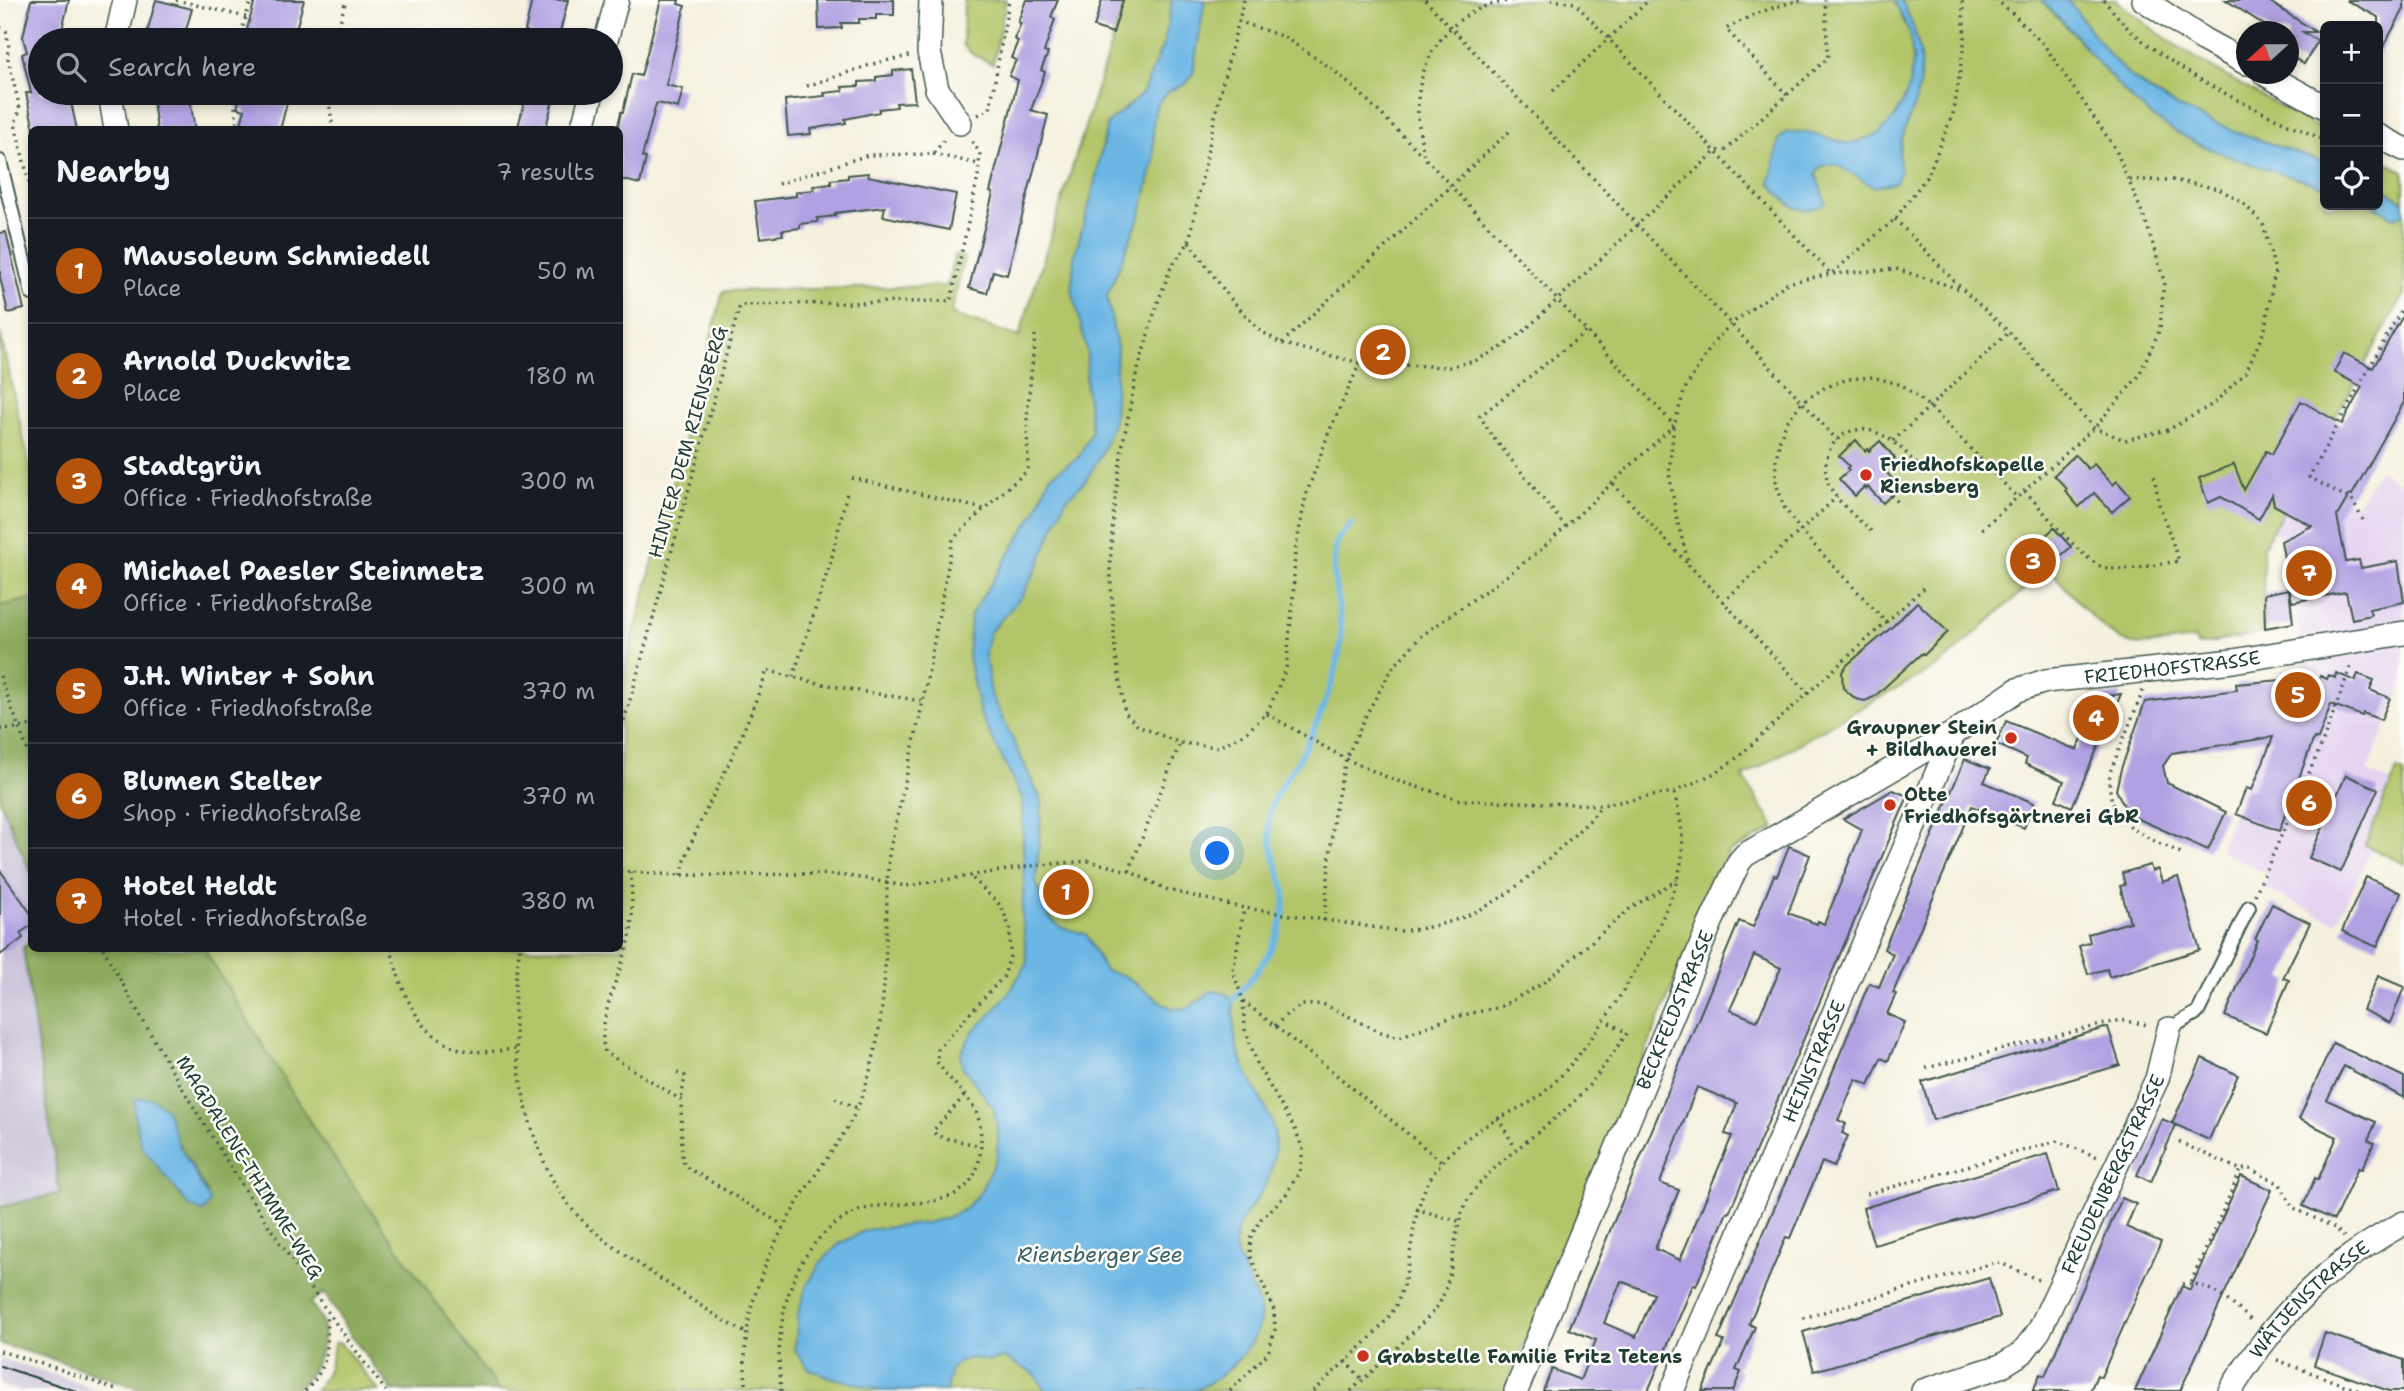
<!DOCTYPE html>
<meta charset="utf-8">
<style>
:root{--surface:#171b24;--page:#242831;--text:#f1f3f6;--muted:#9ea1a6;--line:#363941;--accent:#b45309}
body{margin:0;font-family:"Shantell Sans",sans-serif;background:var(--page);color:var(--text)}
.controls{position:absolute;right:21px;top:21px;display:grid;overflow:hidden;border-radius:10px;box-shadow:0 4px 10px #0003}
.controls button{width:63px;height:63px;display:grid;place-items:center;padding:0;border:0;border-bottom:2px solid var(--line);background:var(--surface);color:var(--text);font:35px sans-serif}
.compass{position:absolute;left:2236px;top:21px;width:63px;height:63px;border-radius:50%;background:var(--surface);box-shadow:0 4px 10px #0003;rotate:249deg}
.you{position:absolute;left:1218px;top:854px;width:24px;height:24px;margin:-18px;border:5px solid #fff;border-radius:50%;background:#1a73e8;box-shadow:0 0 0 10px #1a73e833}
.badge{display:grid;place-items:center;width:46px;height:46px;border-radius:50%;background:var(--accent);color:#fff;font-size:23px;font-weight:700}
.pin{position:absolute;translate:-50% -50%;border:4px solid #fff;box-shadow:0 2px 7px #0006}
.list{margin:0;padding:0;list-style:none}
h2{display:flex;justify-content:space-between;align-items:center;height:91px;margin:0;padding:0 28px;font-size:30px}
h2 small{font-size:23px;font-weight:400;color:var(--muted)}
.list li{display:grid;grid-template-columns:46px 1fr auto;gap:21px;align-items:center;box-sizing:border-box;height:105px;padding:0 28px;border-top:2px solid var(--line)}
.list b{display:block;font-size:26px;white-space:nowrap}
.list p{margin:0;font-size:23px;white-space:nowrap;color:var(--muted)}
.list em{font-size:23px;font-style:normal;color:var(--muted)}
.icon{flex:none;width:38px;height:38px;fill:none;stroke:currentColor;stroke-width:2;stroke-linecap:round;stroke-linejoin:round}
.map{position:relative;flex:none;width:2404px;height:1391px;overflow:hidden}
.search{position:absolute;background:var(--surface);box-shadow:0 4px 10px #0003;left:28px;top:28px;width:595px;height:77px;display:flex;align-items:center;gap:18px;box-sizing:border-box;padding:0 24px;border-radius:38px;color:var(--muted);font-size:26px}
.panel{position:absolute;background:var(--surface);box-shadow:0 4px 10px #0003;left:28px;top:126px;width:595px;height:826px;border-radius:10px}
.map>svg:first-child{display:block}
</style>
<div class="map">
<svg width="2404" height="1391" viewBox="0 0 2404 1391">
<rect width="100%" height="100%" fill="#fdfcf7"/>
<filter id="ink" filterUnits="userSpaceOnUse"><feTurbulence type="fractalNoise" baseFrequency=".0143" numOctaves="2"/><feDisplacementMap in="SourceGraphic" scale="14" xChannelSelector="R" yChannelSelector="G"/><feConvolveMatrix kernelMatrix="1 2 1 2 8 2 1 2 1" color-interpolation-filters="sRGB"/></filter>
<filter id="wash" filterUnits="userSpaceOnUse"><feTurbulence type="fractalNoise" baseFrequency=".00686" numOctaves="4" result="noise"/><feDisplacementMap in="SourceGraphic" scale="28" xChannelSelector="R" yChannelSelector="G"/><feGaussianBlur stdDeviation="1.57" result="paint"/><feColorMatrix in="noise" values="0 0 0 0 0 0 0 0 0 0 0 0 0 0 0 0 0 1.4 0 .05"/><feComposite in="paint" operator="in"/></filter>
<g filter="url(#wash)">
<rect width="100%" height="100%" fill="#f5f0de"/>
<path fill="#e5d3f0" d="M2379 470 2404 485V681L2367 772 2392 782 2365 844 2372 848 2336 923 2264 888 2269 875 2220 850 2281 680V671L2305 667 2282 536 2271 532 2300 479 2357 505Z"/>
<g fill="#c7c0d8">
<path d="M0 801 31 873V941L23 949 60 1193 0 1207Z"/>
<path d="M0 1358 69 1379 97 1391H19L0 1385Z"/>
</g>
<g fill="#b2c569" stroke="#68814e" stroke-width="2">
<path d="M964 0H1006L993 64 972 54 963 45Z"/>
<path d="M1125 0H2041L2149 114 2199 145 2325 187V205H2372L2394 217 2404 214V294L2263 547 2264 633 2197 645 2195 639C2179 640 2149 647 2134 644 2106 640 2068 589 2048 568L1940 665 1844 717 1743 777 1775 828 1729 852 1504 1391H499L321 1140 204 949 620 948V688L723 291 946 286 955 255 964 257 951 314 1019 337Z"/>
<path d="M2068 0H2116C2178 54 2253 91 2325 131V163C2258 138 2163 114 2114 60 2097 41 2083 20 2068 0Z"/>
<path d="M2378 158 2404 171V202L2378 184Z"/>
<path d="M0 333 31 472V599L0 606Z"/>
<path d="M2397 770 2404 773V864L2365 845Z"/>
<path d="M339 1342 379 1391H314C327 1377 332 1362 334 1343Z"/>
</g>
<g fill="#8daa5d" stroke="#567448" stroke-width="2" fill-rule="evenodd">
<path d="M31 599H32L31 873 0 801V606Z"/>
<path d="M31 941 32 948 204 949 321 1140 499 1391H393L352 1337 324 1293 310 1303C314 1308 321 1315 322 1322 329 1346 312 1377 294 1391H146L56 1360 0 1344V1207L60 1193 23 948ZM166 1109 178 1143 207 1192 159 1167 141 1145Z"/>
</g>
<g fill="#6cb6e4" stroke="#467a8c" stroke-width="2">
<path d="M1172 0H1205L1193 73 1186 84 1169 91 1156 106 1153 124 1154 161 1141 213 1107 296 1117 348 1114 420 1101 455 1086 480 1065 501 1038 566 1022 596 989 633 985 654 991 694 1042 802 1036 882 1050 918 1060 927 1086 934 1105 971 1125 976 1165 1005 1175 1009 1188 1008 1211 991 1224 993 1233 1000C1234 1015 1233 1032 1237 1047 1244 1077 1275 1113 1275 1140 1275 1158 1271 1176 1262 1191 1251 1210 1233 1224 1235 1247 1236 1260 1254 1289 1259 1305 1269 1339 1221 1381 1193 1391H1045L1035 1374 1004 1358 989 1361 972 1358 959 1362 951 1369 946 1391H885L830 1377 809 1369 795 1350 798 1313 807 1286 820 1263 839 1244 866 1230 926 1223 946 1218 963 1210 980 1193 997 1156 998 1135 994 1109 962 1066 961 1053 974 1030 989 1017 1011 990 1027 962 1022 915 1024 882 1022 798 980 714 968 658 971 615 1036 511 1050 476 1079 457 1092 430 1086 389 1087 351 1072 289 1074 256 1092 195 1107 124 1142 94 1164 43Z"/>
<path d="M1894 0H1901C1918 31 1927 64 1916 99 1909 124 1894 144 1901 171L1896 182 1874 187 1835 164 1822 166 1816 174 1826 203C1799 219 1788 204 1770 183L1779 139 1787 132H1806L1849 144 1879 134 1895 117 1908 91 1913 61 1910 34Z"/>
<path d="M2041 0H2068C2083 20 2097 41 2114 60 2162 114 2258 138 2325 163V187C2265 167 2198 153 2148 113 2107 81 2080 34 2041 0Z"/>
<path d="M2378 184 2404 202V214L2394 217 2372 205H2378Z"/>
<path d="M150 1098 166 1108 178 1143 210 1201 204 1212 189 1206 141 1145 134 1114 135 1099Z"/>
</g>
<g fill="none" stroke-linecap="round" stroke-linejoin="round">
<path stroke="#6cb6e4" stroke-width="6" d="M1233 1000C1256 974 1277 949 1283 914 1284 907 1286 900 1285 893 1279 868 1266 842 1270 815 1272 794 1289 776 1299 759 1316 727 1332 690 1339 655 1347 619 1329 584 1335 549 1337 538 1345 530 1352 523"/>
</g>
<g id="blocks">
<g fill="#b1a0e2" fill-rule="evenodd">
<path d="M31 0H69L62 30 64 40H40V93H69L77 130H34L26 93H31L22 54 27 52 23 37Z"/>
<path d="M156 0 192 9 183 40H145Z"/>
<path d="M255 0H304L293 40H244Z"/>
<path d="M532 0H568L558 40 532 35 533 33 525 31Z"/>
<path d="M661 0H679L678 4 685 6 666 85 683 89 678 108 658 103 656 104 642 157 646 158 640 184 620 179V130H617L621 112H623L632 74 641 76Z"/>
<path d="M818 0H894V15H876V19H859V23H841L842 28 819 29Z"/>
<path d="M1026 0H1058L1051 17 1055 19 1044 52 1048 53 1041 70 1045 72 1031 110 1048 115 1007 275 993 271 987 293 969 288 993 193 990 192 1018 80 1009 76 1016 60 1011 58 1018 41 1014 39 1021 23 1018 22Z"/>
<path d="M1102 0H1123L1113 33 1094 27Z"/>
<path d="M2226 0H2267L2316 32H2303L2318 41 2304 64 2288 54V32H2275Z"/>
<path d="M2346 0H2404V9L2378 56V17Z"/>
<path d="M911 69 915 102 896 103 897 107 879 109V112L845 119 846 123 810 129 811 134 788 136 785 100 825 96 824 93 843 91 842 87 859 86V82L876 81V77L893 75V71Z"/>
<path d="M152 93H189L195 130H157Z"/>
<path d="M241 93H282L279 101 287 103 280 130H239L245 110 237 108Z"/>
<path d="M527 93H555L545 130H517Z"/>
<path d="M868 173V176L956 194 949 230 883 216 885 207 835 213V216L817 218 818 222 800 224V228L782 230 783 235 760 238 755 201 796 196V192L814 190 813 186 831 184V180L848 178V175Z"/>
<path d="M6 232 24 309 8 313 0 277V233Z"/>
<path d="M2404 314V402L2352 495 2350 494 2337 516 2346 562 2359 560 2361 568 2398 561 2404 602 2369 609 2371 615 2352 619 2346 592 2292 602 2281 541 2312 526 2274 505 2272 495 2259 519 2221 497 2208 503 2199 478 2234 464 2244 490 2266 451 2272 454 2301 401 2342 424 2362 387 2334 372 2344 353 2373 368Z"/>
<path d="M1856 440 1865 451 1868 449 1869 451 1880 441 1895 458 1885 467V471L1900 487 1883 503 1868 487 1866 489 1864 487 1855 496 1839 479 1849 470 1847 468 1849 466 1839 456Z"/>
<path d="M2075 455 2088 469 2094 464 2113 485 2117 481 2130 496 2112 512 2094 493 2079 507 2065 491 2067 489 2054 475Z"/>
<path d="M2054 528 2071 547 2038 576 2021 558Z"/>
<path d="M2289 589 2293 623 2265 628 2264 594Z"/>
<path d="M1917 602 1948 632 1924 655 1922 653 1874 697 1865 701 1856 699 1843 688 1842 672 1847 665 1892 627Z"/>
<path d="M2336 673 2355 681 2358 674 2374 680 2370 690 2390 698 2381 720 2363 713 2362 716 2331 704 2318 739 2314 738 2279 831 2236 814 2246 788 2252 790 2273 737 2172 753 2163 766 2167 783 2226 812 2208 850 2136 818 2124 806 2116 790 2121 769 2145 702 2237 690 2236 684 2281 680 2301 688 2305 680 2311 682 2313 678 2319 680 2320 676 2327 679 2329 675 2335 678Z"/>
<path d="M2121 694 2072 807 2056 800 2064 781 2025 764 2027 758 1996 744 2006 721 2077 750 2100 697Z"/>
<path d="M1965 759 1990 769 1984 782 2034 803 2024 828 1972 806 1893 993 1896 994 1887 1014 1905 1022 1888 1061 1881 1058 1869 1085 1856 1079 1838 1120 1846 1124 1842 1133 1848 1136 1834 1167 1822 1162 1790 1238 1786 1237 1749 1324 1755 1327 1736 1370 1741 1372 1733 1391H1702L1724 1341 1718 1339 1826 1088 1869 983 1879 987 1893 954 1884 949Z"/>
<path d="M2346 775 2378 789 2341 872 2309 858Z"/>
<path d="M1893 790 1908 796 1729 1213 1727 1212 1696 1286 1693 1285 1648 1391H1543L1552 1369 1580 1380 1596 1340 1569 1329 1739 921 1753 927 1774 875 1777 876 1789 846 1810 855 1788 913 1817 924 1818 921 1824 924 1862 830 1843 819ZM1754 955 1781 968 1757 1021 1730 1010ZM1697 1087 1737 1103 1725 1134 1732 1136 1680 1260 1655 1249 1679 1190 1660 1183ZM1621 1281 1654 1294 1636 1337 1604 1323Z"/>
<path d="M2150 865 2152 871 2158 869 2162 882 2178 877 2200 950 2109 977 2107 969 2088 974 2079 946 2090 942 2088 934 2130 922 2120 886 2125 885 2122 873Z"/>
<path d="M0 870 32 915V925L20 933 23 938 0 955Z"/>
<path d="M2366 877 2401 893 2377 947 2342 931Z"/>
<path d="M1056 883H1076L1077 900 1056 901Z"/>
<path d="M2272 904 2310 923 2283 978 2289 980 2266 1033 2225 1016 2257 940 2255 939Z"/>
<path d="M2378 976 2404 987 2390 1023 2363 1010Z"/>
<path d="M2108 1027 2120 1065 1933 1120 1922 1082Z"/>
<path d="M2333 1043 2404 1077V1098L2344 1066 2327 1100 2376 1122 2368 1140 2374 1143 2362 1169 2358 1168 2334 1220 2303 1206 2315 1178 2318 1180 2337 1137 2299 1119Z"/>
<path d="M2202 1058 2238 1075 2209 1140 2172 1123Z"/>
<path d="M2162 1119 2176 1125 2151 1182 2137 1175Z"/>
<path d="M2048 1154 2059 1191 1874 1245 1863 1208Z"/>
<path d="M2241 1176 2272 1190 2180 1391H2135L2182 1286 2190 1290Z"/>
<path d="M2122 1198 2136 1204 2126 1227 2161 1242 2101 1377 2097 1375 2090 1391H2033L2040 1374 2045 1376Z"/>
<path d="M1989 1278 2000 1317 1814 1371 1803 1332Z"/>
<path d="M2325 1333 2404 1360V1391H2389L2314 1365Z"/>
</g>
</g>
</g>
<g filter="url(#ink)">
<use href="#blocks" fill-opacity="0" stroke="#3f584e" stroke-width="2"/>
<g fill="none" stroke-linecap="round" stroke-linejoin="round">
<defs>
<g id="service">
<path d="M0 161 32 294"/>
<path d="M2169 1029 2198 1012 2249 907"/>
</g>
<g id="minor">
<path d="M931 0 929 52 937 89 960 123"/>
<path d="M2144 0 2204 40 2246 63"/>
<path d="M116 40 125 0"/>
<path d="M606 40 617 0"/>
<path d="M2265 74 2325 107"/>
<path d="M110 93 116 130"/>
<path d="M582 130 592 93"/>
<path d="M2378 136 2404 149"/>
<path id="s1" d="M1516 1391 1711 922 1739 862 1745 855 1954 733 2017 690 2046 681 2233 661 2404 633"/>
<path id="s2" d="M1672 1391 1954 733"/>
<path id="s3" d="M1923 1391 2001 1366 2022 1353 2039 1331 2157 1079 2169 1029"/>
<path id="s4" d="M2230 1391C2278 1315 2324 1266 2404 1223"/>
</g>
</defs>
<use href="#service" stroke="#3f584e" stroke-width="16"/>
<use href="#minor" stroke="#3f584e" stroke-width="26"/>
<g stroke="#3f584e" stroke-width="3.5" stroke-dasharray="2 5" stroke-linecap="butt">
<path d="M176 0 246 17"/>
<path d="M1244 0 1219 97 1189 242 1171 267 1156 307 1136 376 1122 448 1113 516 1110 567 1115 650 1125 713 1138 726 1180 743 1219 747 1247 732 1267 713 1286 669 1293 600 1295 552 1306 495 1329 432 1360 363"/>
<path d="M1425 0 1731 324 1837 440"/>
<path d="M1551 0 1575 3 1831 274 1895 219 1928 175 1954 111 1965 38 1962 0"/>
<path d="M2103 0C2113 10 2122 23 2132 32 2190 80 2257 111 2325 140"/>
<path d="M1238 21 1284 37 1331 68 1362 95 1422 155"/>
<path d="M0 27 6 31 9 47 7 55 20 109 15 124 32 195"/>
<path d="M239 40 251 0"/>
<path d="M335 40 346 0"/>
<path d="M807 86 876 63 909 56"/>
<path d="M1553 91 1649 0"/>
<path d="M233 93 238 130"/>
<path d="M328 93 333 130"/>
<path d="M1787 95 1726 29C1751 15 1776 5 1804 0"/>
<path d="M978 115 990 109 1009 0"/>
<path d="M933 154 979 164"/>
<path d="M778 184 868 155 933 154 947 137"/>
<path d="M1895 219 1961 288"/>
<path d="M1189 242 1229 297 1259 330 1281 343 1360 363 1449 367 1477 360 1502 347 1523 332 1716 151 1726 150 1828 58 1825 0"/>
<path d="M1282 343 1511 130"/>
<path d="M1893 441 2009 332"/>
<path d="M852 478 984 509"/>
<path d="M1613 484 1688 564"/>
<path d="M2025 491C2042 509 2083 561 2103 567 2124 573 2158 564 2179 561L2159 504 2154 475"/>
<path d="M1891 495 1900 504"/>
<path d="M2363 520 2352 500 2309 477 2404 305"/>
<path d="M1566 527 1492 436 1480 416 1587 331"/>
<path d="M1982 529 2094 428 2138 377 2160 329 2164 281 2146 222 2115 148 2044 45 2010 11 1996 0"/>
<path d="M1871 531C1857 518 1839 504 1830 487 1814 452 1845 417 1880 434 1900 443 1914 462 1929 477"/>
<path d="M1924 588 1886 622 1800 530 1784 507 1776 483V460L1780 439 1786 423 1802 402 1826 387 1848 379 1873 377 1902 385 1930 407 2018 498"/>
<path d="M1723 602 1837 497"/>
<path d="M0 676 32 763"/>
<path d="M793 677 831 561 847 492"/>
<path d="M2143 691 2110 772C2104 824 2144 836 2183 854"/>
<path d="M1809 694 1689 565 1677 520 1669 473 1674 425 1685 389 1700 364 1714 342 1731 324 1787 283 1831 274 1896 269 1963 290 2009 332 2094 428 2125 440 2168 430 2213 404 2246 372 2265 329 2275 270 2263 224 2243 203 2219 189 2172 180H2128"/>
<path d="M1267 714 1346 759 1391 779 1461 800 1602 805 1674 792 1717 772 1738 757 1886 622"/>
<path d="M620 726 623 723 631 697 740 305 951 301 978 177 980 153 971 140"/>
<path d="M0 729 18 728 32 725"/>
<path d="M620 871C660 875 702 876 743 875 795 874 837 871 887 883L889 854 923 701 953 539 984 509 1028 470 1027 417 1035 335"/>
<path d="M1129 871 1180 743"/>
<path d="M631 872C631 892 634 917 630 937 623 968 595 1022 605 1052L681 1100 682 1157 685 1166 783 1225"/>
<path d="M681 875C689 841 706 811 721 780 738 744 754 708 767 670 818 685 870 693 923 701"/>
<path d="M2255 895 2321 746 2352 663"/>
<path d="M1324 921 1334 813 1346 759 1367 713 1392 669 1421 636 1505 577 1542 549 1674 425 1424 157C1421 139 1417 120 1418 102 1420 60 1445 21 1486 6 1495 3 1504 2 1513 0"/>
<path d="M103 948C186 1102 280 1252 386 1391"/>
<path d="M391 948C399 986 417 1037 460 1049 478 1054 496 1051 515 1049"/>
<path d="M520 948C504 1028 523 1163 583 1221 601 1239 622 1252 643 1267 677 1290 710 1313 746 1333"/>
<path d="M1243 1001 1322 1063 1442 1162"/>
<path d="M1275 1026 1287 1014 1302 1005 1323 1004 1383 1033 1399 1037 1450 1018 1500 1007 1542 984 1632 907 1677 880"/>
<path d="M1926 1068 2121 1020 2148 1025"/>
<path d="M677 1073 685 1076 681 1100"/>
<path d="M964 1096 933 1131 937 1136 981 1146"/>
<path d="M835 1098 857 1108"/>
<path d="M1498 1118 1516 1149"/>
<path d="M2179 1142 2241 1170 2248 1168 2280 1184 2292 1207 2335 1228 2344 1237"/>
<path d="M1867 1194 2057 1141 2100 1158"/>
<path d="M1416 1209 1458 1221"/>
<path d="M2191 1282 2241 1170"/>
<path d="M2182 1284C2205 1279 2236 1306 2253 1322"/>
<path d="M1803 1318 1998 1262 2041 1281"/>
<path d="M0 1351 62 1370 119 1391"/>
<path d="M2277 1360 2360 1391"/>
<path d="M1345 1361 1363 1380"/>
<path d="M305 1391C329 1367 329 1347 326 1314"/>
<path d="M747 1391C736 1318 769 1245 808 1186 826 1158 849 1131 861 1099 887 1030 886 956 887 883L906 886 1038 865 1089 861 1129 871 1168 890 1244 908 1399 931C1490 924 1528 878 1591 819L1602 805"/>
<path d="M781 1391C773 1325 789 1242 856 1212 894 1195 963 1218 978 1165 982 1150 982 1132 978 1117 973 1100 947 1078 937 1062L938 1048 1004 976 1010 956V929L1002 907 970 876"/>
<path d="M1230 1391 1268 1353 1275 1330 1274 1310 1250 1255 1251 1236 1261 1219 1285 1196 1300 1171 1303 1150 1295 1129 1258 1066 1245 1029 1243 1001 1233 971 1244 908"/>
<path d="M1313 1391C1335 1370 1386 1329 1397 1303 1417 1258 1406 1209 1438 1167 1457 1142 1481 1127 1509 1113 1518 1108 1529 1104 1537 1098 1586 1063 1678 914 1682 855 1684 833 1679 812 1674 792"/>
<path d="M1351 1391C1373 1370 1396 1350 1417 1328 1425 1320 1436 1311 1441 1300 1458 1264 1450 1221 1475 1189 1501 1157 1536 1136 1567 1108 1591 1087 1609 1059 1627 1033L1604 1020"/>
</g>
<use href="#service" stroke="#fff" stroke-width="12"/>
<use href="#minor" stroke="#fff" stroke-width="23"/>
<path stroke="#1f3d34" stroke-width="2" d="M0 1366 76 1391"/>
</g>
</g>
<g fill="#c8321e" stroke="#fdfcf7" stroke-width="2.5">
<circle cx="1866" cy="475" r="7"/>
<circle cx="2011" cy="738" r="7"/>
<circle cx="1890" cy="805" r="7"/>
<circle cx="1363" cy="1356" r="7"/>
</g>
<g text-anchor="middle" stroke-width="5" stroke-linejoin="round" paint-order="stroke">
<g font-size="19" fill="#1f3d34" stroke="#fdfcf7">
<text transform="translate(687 442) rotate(-74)" y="7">HINTER DEM RIENSBERG</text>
<text dy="7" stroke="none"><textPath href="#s1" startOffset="1059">FRIEDHOFSTRASSE</textPath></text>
<text dy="7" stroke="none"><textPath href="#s1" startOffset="413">BECKFELDSTRASSE</textPath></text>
<text dy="7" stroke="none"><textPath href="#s2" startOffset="359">HEINSTRASSE</textPath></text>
<text transform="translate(250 1167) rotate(58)" y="7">MAGDALENE-THIMME-WEG</text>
<text dy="7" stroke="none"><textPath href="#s3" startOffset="308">FREUDENBERGSTRASSE</textPath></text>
<text dy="7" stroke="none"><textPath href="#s4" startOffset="122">WÄTJENSTRASSE</textPath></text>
</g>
<g font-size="19" font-weight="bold" fill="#1f3d34" stroke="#fdfcf7" text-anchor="start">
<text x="1880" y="471">Friedhofskapelle<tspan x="1880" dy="22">Riensberg</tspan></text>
<text x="1997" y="734" text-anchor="end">Graupner Stein<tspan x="1997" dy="22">+ Bildhauerei</tspan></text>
<text x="1904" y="801">Otte<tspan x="1904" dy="22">Friedhofsgärtnerei GbR</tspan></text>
<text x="1377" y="1363">Grabstelle Familie Fritz Tetens</text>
</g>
<g font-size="21" font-style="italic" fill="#366169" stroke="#fdfcf7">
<text x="1100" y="1262">Riensberger See</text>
</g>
</g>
</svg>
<div class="controls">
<button>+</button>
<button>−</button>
<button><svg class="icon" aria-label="locate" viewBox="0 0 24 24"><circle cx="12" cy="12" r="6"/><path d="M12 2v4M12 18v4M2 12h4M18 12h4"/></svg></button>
</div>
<svg class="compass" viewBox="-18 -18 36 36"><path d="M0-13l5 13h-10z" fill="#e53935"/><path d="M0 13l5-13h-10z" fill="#9ea1a6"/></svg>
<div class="you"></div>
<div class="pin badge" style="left:1066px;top:892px">1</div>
<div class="pin badge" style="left:1383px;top:352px">2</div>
<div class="pin badge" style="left:2033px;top:561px">3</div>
<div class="pin badge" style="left:2096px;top:718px">4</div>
<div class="pin badge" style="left:2298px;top:695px">5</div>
<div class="pin badge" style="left:2309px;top:803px">6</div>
<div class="pin badge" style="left:2309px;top:573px">7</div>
<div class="search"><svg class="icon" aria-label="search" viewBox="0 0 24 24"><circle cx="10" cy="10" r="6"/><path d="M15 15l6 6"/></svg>Search here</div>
<section class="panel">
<h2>Nearby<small>7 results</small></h2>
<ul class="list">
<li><span class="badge">1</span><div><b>Mausoleum Schmiedell</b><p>Place</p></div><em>50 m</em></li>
<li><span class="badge">2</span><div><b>Arnold Duckwitz</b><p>Place</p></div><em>180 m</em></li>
<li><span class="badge">3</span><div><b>Stadtgrün</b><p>Office · Friedhofstraße</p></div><em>300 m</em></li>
<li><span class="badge">4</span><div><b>Michael Paesler Steinmetz</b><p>Office · Friedhofstraße</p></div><em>300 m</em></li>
<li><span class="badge">5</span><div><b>J.H. Winter + Sohn</b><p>Office · Friedhofstraße</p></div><em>370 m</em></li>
<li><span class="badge">6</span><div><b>Blumen Stelter</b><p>Shop · Friedhofstraße</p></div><em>370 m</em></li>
<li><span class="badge">7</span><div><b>Hotel Heldt</b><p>Hotel · Friedhofstraße</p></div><em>380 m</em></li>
</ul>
</section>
</div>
